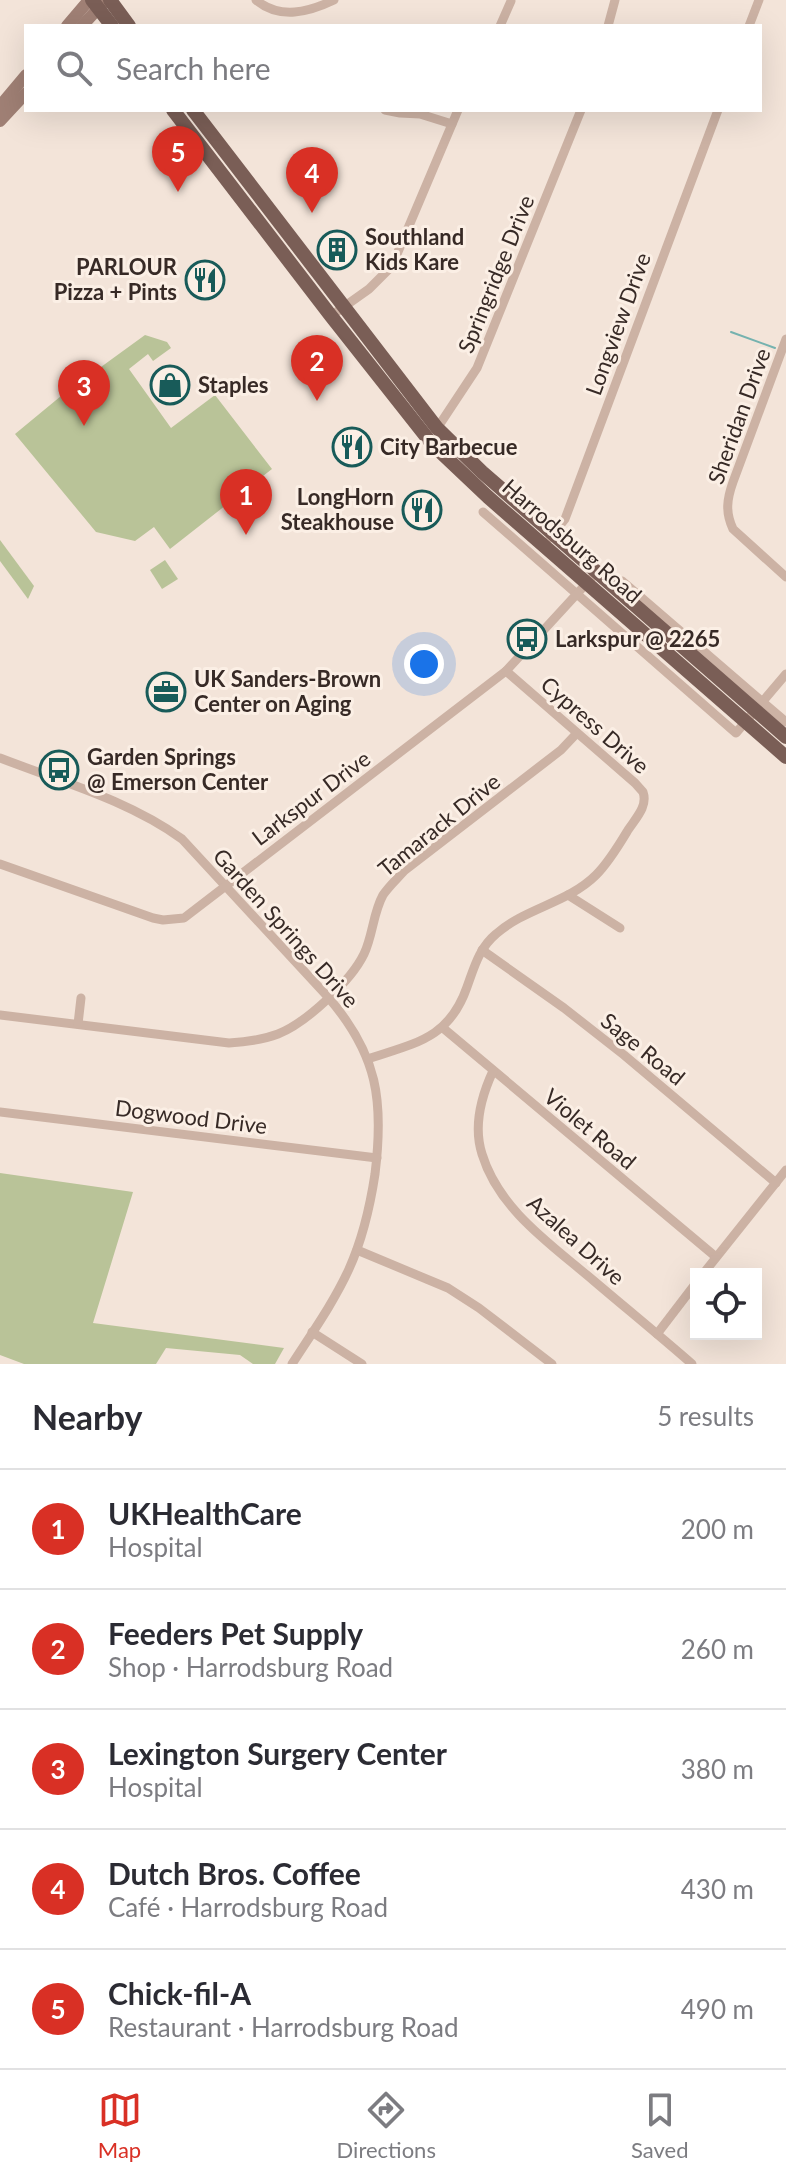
<!DOCTYPE html>
<meta charset="utf-8">
<style>
:root{--surface:#fff;--page:#f7f7f7;--text:#2b2b33;--muted:#7c7c81;--line:#e1e1e2;--accent:#d93025}
body{margin:0;font-family:Lato,sans-serif;background:var(--page);color:var(--text)}
.controls{position:absolute;right:24px;bottom:24px;display:grid;overflow:hidden;border-radius:0px;box-shadow:0 8px 32px #0002}
.controls button{width:72px;height:72px;display:grid;place-items:center;padding:0;border:0;border-bottom:2px solid var(--line);background:var(--surface);color:var(--text);font:40px sans-serif}
.you{position:absolute;left:424px;top:664px;width:28px;height:28px;margin:-20px;border:6px solid #fff;border-radius:50%;background:#1a73e8;box-shadow:0 0 0 12px #1a73e833}
.badge{display:grid;place-items:center;width:52px;height:52px;border-radius:50%;background:var(--accent);color:#fff;font-size:26px;font-weight:700}
.pin{position:absolute;translate:-50% -66px;filter:drop-shadow(0 2px 4px #0008)}
.pin::after{content:'';position:absolute;top:42px;width:28px;height:24px;background:inherit;clip-path:polygon(0 0,100% 0,50% 100%)}
.list{margin:0;padding:0;list-style:none}
h2{display:flex;justify-content:space-between;align-items:center;height:104px;margin:0;padding:0 32px;font-size:34px}
h2 small{font-size:26px;font-weight:400;color:var(--muted)}
.list li{display:grid;grid-template-columns:52px 1fr auto;gap:24px;align-items:center;box-sizing:border-box;height:120px;padding:0 32px;border-top:2px solid var(--line)}
.list b{display:block;font-size:30px;white-space:nowrap}
.list p{margin:0;font-size:26px;white-space:nowrap;color:var(--muted)}
.list em{font-size:26px;font-style:normal;color:var(--muted)}
.icon{flex:none;width:44px;height:44px;fill:none;stroke:currentColor;stroke-width:2;stroke-linecap:round;stroke-linejoin:round}
.map{position:relative;flex:none;width:786px;height:1364px;overflow:hidden}
.search{position:absolute;background:var(--surface);box-shadow:0 8px 32px #0002;left:24px;right:24px;top:24px;height:88px;display:flex;align-items:center;gap:20px;box-sizing:border-box;padding:0 28px;border-radius:0px;color:var(--muted);font-size:30px}
.sheet{height:704px;background:var(--surface)}
nav{display:flex;justify-content:space-around;align-items:center;box-sizing:border-box;height:112px;border-top:2px solid var(--line);background:var(--surface);font-size:22px;color:var(--muted)}
nav a{display:grid;justify-items:center;gap:4px}
nav .on{color:var(--accent)}
.map>svg:first-child{display:block}
</style>
<div class="map">
<svg width="786" height="1364" viewBox="0 0 786 1364">
<rect width="100%" height="100%" fill="#f3e4d9"/>
<g fill="#b9c398">
<path d="M145 335 167 342 171 348 153 361 148 354 129 369 171 428 215 395 272 469 170 549 154 527 135 541 96 532 15 434 61 396Z"/>
<path d="M0 540 34 586 28 599 0 561Z"/>
<path d="M165 560 178 579 162 589 150 570Z"/>
<path d="M0 1173 133 1192 93 1323 284 1348 275 1364H253L240 1355 166 1348 156 1364H24L0 1355Z"/>
</g>
<g fill="none" stroke-linecap="round" stroke-linejoin="round">
<path stroke="#75b2af" stroke-width="2" d="M731 332 775 348"/>
<g stroke="#ccb2a4" stroke-width="9">
<path d="M256 0C280 20 309 12 334 0"/>
<path d="M500 26 511 1"/>
<path d="M608 26 615 0"/>
<path d="M749 26 759 0"/>
<path d="M385 110 400 113 420 114 452 124"/>
<path d="M331 316 369 289 392 266 458 110"/>
<path d="M786 339 733 482C727 499 725 512 733 529L786 577"/>
<path d="M436 430 477 368 581 110"/>
<path d="M483 512 736 733 786 674"/>
<path d="M550 538 565 519 718 110"/>
<path d="M622 581 786 722"/>
<path d="M0 758C62 782 128 800 182 839L328 997C378 1055 384 1101 375 1174 370 1207 363 1238 349 1269 334 1302 312 1333 292 1364"/>
<path d="M0 864 153 918 163 920 184 918 506 671 597 572"/>
<path d="M568 895 620 928"/>
<path d="M482 950 564 1008 624 1055 776 1183"/>
<path d="M0 1015 229 1043C246 1042 262 1040 278 1034 306 1023 351 981 364 954 373 935 373 913 383 895 389 886 397 879 404 871L561 750 577 733"/>
<path d="M78 1024 81 998"/>
<path d="M443 1028 716 1257"/>
<path d="M368 1059C415 1043 449 1039 467 987 474 968 479 948 496 934 525 908 568 903 596 875 609 862 619 845 628 830 636 818 648 806 643 792L635 783 506 671"/>
<path d="M493 1071C481 1097 473 1126 482 1154 499 1210 552 1245 594 1281 627 1309 660 1336 692 1364"/>
<path d="M0 1112 377 1158"/>
<path d="M357 1250 448 1288 479 1308 552 1364"/>
<path d="M703 1274 786 1170"/>
<path d="M312 1332 362 1364"/>
<path d="M657 1334 696 1283"/>
</g>
<g stroke="#a08075" stroke-width="12">
<path d="M67 26 89 0"/>
<path d="M82 26 106 0"/>
<path d="M0 106 26 75"/>
<path d="M0 121 26 93"/>
</g>
<g stroke="#7a5e56" stroke-width="14">
<path d="M92 0 112 26"/>
<path d="M110 0 129 26"/>
<path d="M173 110 331 316 432 444 488 497 786 757"/>
<path d="M193 110 437 428 482 472 786 737"/>
</g>
</g>
<defs>
<symbol id="building-ring" viewBox="-11 -11 22 22"><circle r="9.5" fill="#fbefe5" stroke="#185b59" stroke-width="1.5"/><path d="M-4-6H4V6H1V3H-1V6H-4ZM-2.5-4.3h1.7v1.8h-1.7ZM.8-4.3h1.7v1.8H.8ZM-2.5-1h1.7V.8h-1.7ZM.8-1h1.7V.8H.8Z" fill="#185b59"/></symbol>
<symbol id="restaurant-ring" viewBox="-11 -11 22 22"><circle r="9.5" fill="#fbefe5" stroke="#185b59" stroke-width="1.5"/><path d="M-5-6h1v4h1v-4h1v4h1v-4h1v5L-1.5 .5V6h-2V.5L-5-1ZM5-6V6H3V1.5H1.5Q1.5-4 5-6Z" fill="#185b59"/></symbol>
<symbol id="shop-ring" viewBox="-11 -11 22 22"><circle r="9.5" fill="#fbefe5" stroke="#185b59" stroke-width="1.5"/><path d="M-5-2.5h2.3a2.7 3.5 0 0 1 5.4 0H5L5.5 6h-11ZM-1.5-2.5h3a1.5 2.3 0 0 0-3 0Z" fill="#185b59"/></symbol>
<symbol id="bus-ring" viewBox="-11 -11 22 22"><circle r="9.5" fill="#fbefe5" stroke="#185b59" stroke-width="1.5"/><path d="M-5-6H5V4H4V6H2V4H-2V6H-4V4H-5ZM-3.5-4V0h7V-4ZM-3.5 1.2v1.5H-2V1.2ZM2 1.2v1.5H3.5V1.2Z" fill="#185b59"/></symbol>
<symbol id="office-ring" viewBox="-11 -11 22 22"><circle r="9.5" fill="#fbefe5" stroke="#185b59" stroke-width="1.5"/><path d="M-6-3h4V-5.5h4V-3h4V5H-6ZM-1-4.5V-3h2v-1.5ZM-6 0V1H6V0Z" fill="#185b59"/></symbol>
</defs>
<g fill-rule="evenodd">
<use href="#building-ring" x="315" y="228" width="44" height="44"/>
<use href="#restaurant-ring" x="183" y="258" width="44" height="44"/>
<use href="#shop-ring" x="148" y="363" width="44" height="44"/>
<use href="#restaurant-ring" x="330" y="425" width="44" height="44"/>
<use href="#restaurant-ring" x="400" y="488" width="44" height="44"/>
<use href="#bus-ring" x="505" y="617" width="44" height="44"/>
<use href="#office-ring" x="144" y="670" width="44" height="44"/>
<use href="#bus-ring" x="37" y="748" width="44" height="44"/>
</g>
<g text-anchor="middle" stroke-width="6" stroke-linejoin="round" paint-order="stroke">
<g font-size="22" font-weight="bold" fill="#372a26" stroke="#fbefe5" text-anchor="start">
<text x="365" y="245">Southland<tspan x="365" dy="25">Kids Kare</tspan></text>
<text x="177" y="275" text-anchor="end">PARLOUR<tspan x="177" dy="25">Pizza + Pints</tspan></text>
<text x="198" y="393">Staples</text>
<text x="380" y="455">City Barbecue</text>
<text x="394" y="505" text-anchor="end">LongHorn<tspan x="394" dy="25">Steakhouse</tspan></text>
<text x="555" y="647">Larkspur @ 2265</text>
<text x="194" y="687">UK Sanders-Brown<tspan x="194" dy="25">Center on Aging</tspan></text>
<text x="87" y="765">Garden Springs<tspan x="87" dy="25">@ Emerson Center</tspan></text>
</g>
<g font-size="22" fill="#372a26" stroke="#fbefe5">
<text transform="translate(496 274) rotate(-68)" y="8">Springridge Drive</text>
<text transform="translate(618 324) rotate(-70)" y="8">Longview Drive</text>
<text transform="translate(739 416) rotate(-70)" y="8">Sheridan Drive</text>
<text transform="translate(572 541) rotate(41)" y="8">Harrodsburg Road</text>
<text transform="translate(595 725) rotate(41)" y="8">Cypress Drive</text>
<text transform="translate(311 798) rotate(-37)" y="8">Larkspur Drive</text>
<text transform="translate(439 825) rotate(-39)" y="8">Tamarack Drive</text>
<text transform="translate(286 928) rotate(48)" y="8">Garden Springs Drive</text>
<text transform="translate(643 1049) rotate(39)" y="8">Sage Road</text>
<text transform="translate(191 1117) rotate(7)" y="8">Dogwood Drive</text>
<text transform="translate(590 1129) rotate(40)" y="8">Violet Road</text>
<text transform="translate(576 1240) rotate(42)" y="8">Azalea Drive</text>
</g>
</g>
</svg>
<div class="controls">
<button><svg class="icon" aria-label="locate" viewBox="0 0 24 24"><circle cx="12" cy="12" r="6"/><path d="M12 2v4M12 18v4M2 12h4M18 12h4"/></svg></button>
</div>
<div class="you"></div>
<div class="pin badge" style="left:246px;top:535px">1</div>
<div class="pin badge" style="left:317px;top:401px">2</div>
<div class="pin badge" style="left:84px;top:426px">3</div>
<div class="pin badge" style="left:312px;top:213px">4</div>
<div class="pin badge" style="left:178px;top:192px">5</div>
<div class="search"><svg class="icon" aria-label="search" viewBox="0 0 24 24"><circle cx="10" cy="10" r="6"/><path d="M15 15l6 6"/></svg>Search here</div>
</div>
<section class="sheet">
<h2>Nearby<small>5 results</small></h2>
<ul class="list">
<li><span class="badge">1</span><div><b>UKHealthCare</b><p>Hospital</p></div><em>200 m</em></li>
<li><span class="badge">2</span><div><b>Feeders Pet Supply</b><p>Shop · Harrodsburg Road</p></div><em>260 m</em></li>
<li><span class="badge">3</span><div><b>Lexington Surgery Center</b><p>Hospital</p></div><em>380 m</em></li>
<li><span class="badge">4</span><div><b>Dutch Bros. Coffee</b><p>Café · Harrodsburg Road</p></div><em>430 m</em></li>
<li><span class="badge">5</span><div><b>Chick-fil-A</b><p>Restaurant · Harrodsburg Road</p></div><em>490 m</em></li>
</ul>
</section>
<nav>
<a class="on"><svg class="icon" aria-label="map" viewBox="0 0 24 24"><path d="M3 6l6-2 6 2 6-2v14l-6 2-6-2-6 2zM9 4v14M15 6v14"/></svg>Map</a>
<a><svg class="icon" aria-label="directions" viewBox="0 0 24 24"><path d="M12 3l9 9-9 9-9-9zM9 14v-3h6M13 9l2 2-2 2"/></svg>Directions</a>
<a><svg class="icon" aria-label="saved" viewBox="0 0 24 24"><path d="M7 4h10v16l-5-4-5 4z"/></svg>Saved</a>
</nav>
